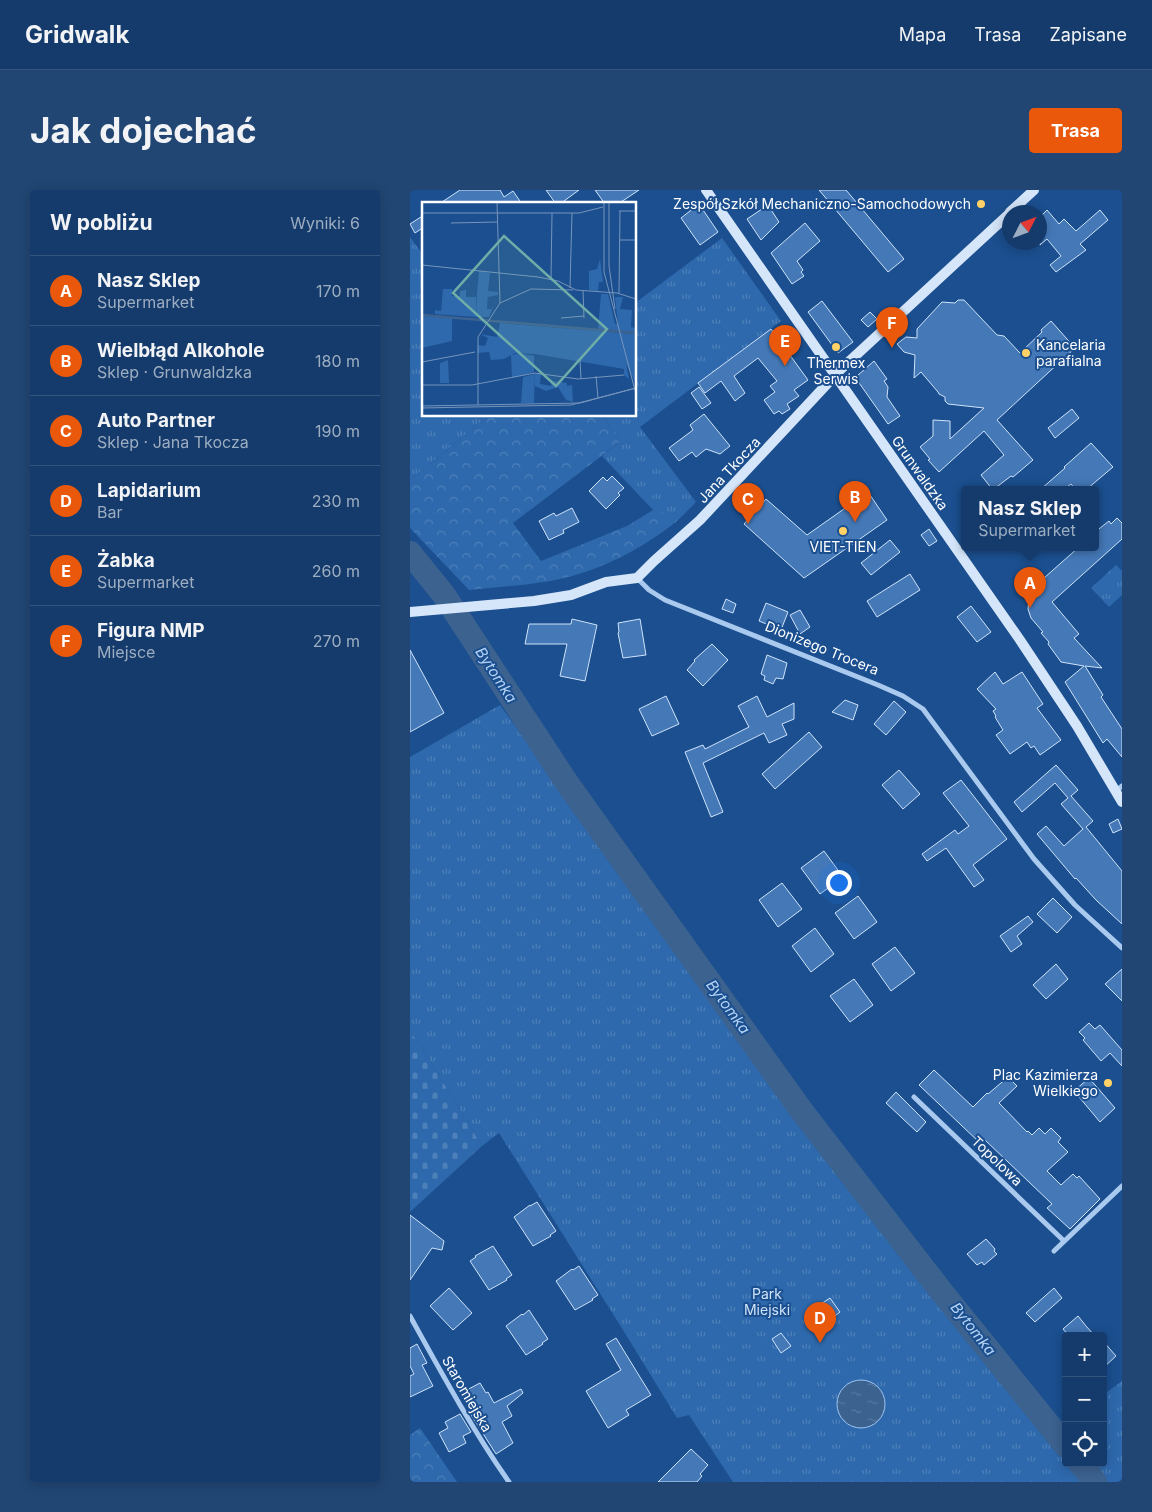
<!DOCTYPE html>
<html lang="pl">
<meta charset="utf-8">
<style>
:root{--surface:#143b6b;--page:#214673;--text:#f1f3f6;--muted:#9dadc1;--line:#33557e;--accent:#ea580c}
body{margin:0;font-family:Inter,sans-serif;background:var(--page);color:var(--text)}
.controls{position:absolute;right:15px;bottom:15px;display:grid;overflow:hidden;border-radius:5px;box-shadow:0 2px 12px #0003}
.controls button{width:45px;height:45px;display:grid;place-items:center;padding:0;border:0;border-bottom:1px solid var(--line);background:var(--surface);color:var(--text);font:25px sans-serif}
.compass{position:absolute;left:592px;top:15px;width:45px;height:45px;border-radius:50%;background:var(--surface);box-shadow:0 2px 12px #0003;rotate:48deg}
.you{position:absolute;left:428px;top:692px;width:18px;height:18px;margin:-12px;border:4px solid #fff;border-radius:50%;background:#1a73e8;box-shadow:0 0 0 8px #1a73e833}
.badge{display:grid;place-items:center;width:32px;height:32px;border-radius:50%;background:var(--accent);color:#fff;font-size:16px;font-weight:700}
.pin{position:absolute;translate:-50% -41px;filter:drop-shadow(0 1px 2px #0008)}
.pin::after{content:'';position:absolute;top:26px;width:18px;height:15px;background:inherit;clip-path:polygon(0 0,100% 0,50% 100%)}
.popup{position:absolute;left:551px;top:296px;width:138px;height:65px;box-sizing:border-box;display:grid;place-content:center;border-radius:5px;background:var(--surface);filter:drop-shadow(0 1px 4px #0005);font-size:16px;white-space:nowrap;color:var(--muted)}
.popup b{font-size:19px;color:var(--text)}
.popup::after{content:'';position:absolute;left:50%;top:100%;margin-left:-10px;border:10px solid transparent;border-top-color:var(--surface)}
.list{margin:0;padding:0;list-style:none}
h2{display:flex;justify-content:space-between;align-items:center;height:65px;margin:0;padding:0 20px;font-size:21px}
h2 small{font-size:16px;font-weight:400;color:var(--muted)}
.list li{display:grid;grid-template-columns:32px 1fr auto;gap:15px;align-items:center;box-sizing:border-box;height:70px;padding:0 20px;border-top:1px solid var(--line)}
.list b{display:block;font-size:19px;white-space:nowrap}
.list p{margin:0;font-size:16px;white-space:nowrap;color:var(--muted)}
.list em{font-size:16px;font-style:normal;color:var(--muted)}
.icon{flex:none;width:28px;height:28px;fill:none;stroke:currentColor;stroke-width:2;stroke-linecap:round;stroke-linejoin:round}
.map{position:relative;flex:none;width:712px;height:1292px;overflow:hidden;border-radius:5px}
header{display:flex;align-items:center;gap:30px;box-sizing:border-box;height:70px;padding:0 25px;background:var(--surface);border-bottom:1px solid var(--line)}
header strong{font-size:24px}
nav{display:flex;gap:28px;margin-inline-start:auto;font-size:18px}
.intro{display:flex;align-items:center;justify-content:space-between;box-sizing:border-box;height:120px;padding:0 30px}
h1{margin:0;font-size:35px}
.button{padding:12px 22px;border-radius:5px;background:var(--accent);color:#fff;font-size:18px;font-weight:700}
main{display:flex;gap:30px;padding:0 30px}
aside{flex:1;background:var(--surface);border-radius:5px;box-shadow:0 2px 12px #0003}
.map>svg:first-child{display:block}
</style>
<header>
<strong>Gridwalk</strong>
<nav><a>Mapa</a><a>Trasa</a><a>Zapisane</a></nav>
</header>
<div class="intro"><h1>Jak dojechać</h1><a class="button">Trasa</a></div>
<main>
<aside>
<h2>W pobliżu<small>Wyniki: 6</small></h2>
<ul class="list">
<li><span class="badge">A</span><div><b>Nasz Sklep</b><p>Supermarket</p></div><em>170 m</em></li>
<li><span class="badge">B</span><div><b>Wielbłąd Alkohole</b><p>Sklep · Grunwaldzka</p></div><em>180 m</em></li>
<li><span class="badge">C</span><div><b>Auto Partner</b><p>Sklep · Jana Tkocza</p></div><em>190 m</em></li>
<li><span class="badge">D</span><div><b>Lapidarium</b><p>Bar</p></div><em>230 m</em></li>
<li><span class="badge">E</span><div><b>Żabka</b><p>Supermarket</p></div><em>260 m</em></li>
<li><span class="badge">F</span><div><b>Figura NMP</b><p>Miejsce</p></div><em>270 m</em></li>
</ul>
</aside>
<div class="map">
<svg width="712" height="1292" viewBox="0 0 712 1292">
<defs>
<pattern id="grass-tufts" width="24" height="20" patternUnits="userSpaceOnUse" patternTransform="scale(1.25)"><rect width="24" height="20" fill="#2e69ad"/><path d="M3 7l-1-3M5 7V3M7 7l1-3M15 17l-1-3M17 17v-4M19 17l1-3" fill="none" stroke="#4d80b9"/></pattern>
<pattern id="forest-crowns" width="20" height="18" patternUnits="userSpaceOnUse" patternTransform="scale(1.25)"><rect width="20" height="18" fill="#2e69ad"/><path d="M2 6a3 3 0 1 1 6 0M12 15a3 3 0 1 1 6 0" fill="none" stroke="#4d80b9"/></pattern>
<pattern id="cemetery-stones" width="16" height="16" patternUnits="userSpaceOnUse" patternTransform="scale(1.25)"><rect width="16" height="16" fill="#2e69ad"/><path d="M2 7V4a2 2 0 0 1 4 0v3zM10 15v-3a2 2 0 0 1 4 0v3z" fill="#4d80b9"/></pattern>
<pattern id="water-ripples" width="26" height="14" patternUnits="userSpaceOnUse" patternTransform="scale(1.25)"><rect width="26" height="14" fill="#3c6290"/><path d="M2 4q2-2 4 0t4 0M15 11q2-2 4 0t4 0" fill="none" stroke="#597aa1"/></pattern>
</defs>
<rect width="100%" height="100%" fill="#1b4f8f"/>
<g fill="url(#grass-tufts)">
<path d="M0 47 14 66V225H79L0 290Z"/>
<path d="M312 48 371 131 230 237 286 312 267 331V324L243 320 192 266 210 252 192 225H225V113Z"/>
<path d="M706 375 712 381V405L699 417 681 398Z"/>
<path d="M90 515 407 954 656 1271V1273H658L672 1292H323L279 1225 267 1228 213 1140 89 943 72 956 14 861 0 841V567Z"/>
<path d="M712 1191V1292H693L679 1273H693V1205Z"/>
</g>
<g fill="url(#forest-crowns)">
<path d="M79 225H192L210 252 103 333 131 371 217 336 243 320 268 324 267 331C238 354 205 373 169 384 134 395 95 396 59 400L0 338V290Z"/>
<path d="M10 1238 47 1292H0V1245Z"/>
</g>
<path fill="url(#cemetery-stones)" d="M0 841 14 861 72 956 0 1022Z"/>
<circle fill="url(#water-ripples)" stroke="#9cc4f0" cx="451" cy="1214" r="24"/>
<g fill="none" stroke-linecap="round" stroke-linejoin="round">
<g stroke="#3c6290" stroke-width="24">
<path d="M0 363 34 405 157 593 391 920 531 1101 656 1256"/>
<path d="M670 1273 685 1292"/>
</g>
</g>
<g fill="#4478b7" stroke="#cfe3fa">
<path d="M50 0H90L94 7 103 1 112 14H29Z"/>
<path d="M136 0H169L150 14H146Z"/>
<path d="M185 0H229L208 14H195Z"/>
<path d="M409 0H436L494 69 478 82Z"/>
<path d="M289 14 308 42 290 55 271 28Z"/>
<path d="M358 15 369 32 351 50 337 29Z"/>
<path d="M637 20 649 34 654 29 666 41 690 20 698 30 670 54 676 60 646 82 640 75 651 66 637 49 630 55V27Z"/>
<path d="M14 25V37L5 43 0 34Z"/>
<path d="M395 33 410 51 387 71 393 80 391 82 394 86 382 94 361 63Z"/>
<path d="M548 110H554L587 145 594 146 610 163 632 142 631 140 641 131 665 158 587 230 623 270 603 287 601 286 584 299H582L571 285 594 265 574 241 529 282 518 270 520 269 510 257 523 246V230L540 231V249L574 218 538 214 535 211V207L529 204 528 202 511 182 504 188 505 165 494 162 487 154 496 147 507 148V139L532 112 545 113Z"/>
<path d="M412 111 443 152 428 163 398 122Z"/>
<path d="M460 122 467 129 458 137 451 130Z"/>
<path d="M361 139 398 190 384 200 389 206 377 214 380 219 372 224 369 221 364 224 354 210 365 202 360 196 367 191 348 168 324 186 335 203 325 211 311 191 295 203 288 193Z"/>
<path d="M464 171 477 189 474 191 478 197 477 207 490 226 478 234 447 190V186Z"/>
<path d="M289 197 301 213 292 219 281 203Z"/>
<path d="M662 219 669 228 645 248 638 238Z"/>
<path d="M294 224 320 256 310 264 296 259 286 267 282 262 269 271 259 258 283 240 280 235Z"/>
<path d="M681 253 703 277 677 299H665L661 294 654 299H631L655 278 654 277Z"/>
<path d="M202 286 214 298 208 303 210 305 196 319 179 301 193 287 197 291Z"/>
<path d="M458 302 477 330 394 388 334 334 356 309 397 345Z"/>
<path d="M162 318 169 332 153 340 154 343 139 350 129 331 144 323 146 326Z"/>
<path d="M707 328 712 333V349L642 412 669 444 664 448 692 478 675 476 693 505 691 507 712 539V567L697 549 693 553 655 492 674 476 651 472 638 454 639 452 631 443 633 442 621 428 618 419 619 407 626 401 625 396 669 357H685V342L699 331 701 334Z"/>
<path d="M519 339 527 351 519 356 511 345Z"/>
<path d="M480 350 490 362 461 385 451 373Z"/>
<path d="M500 384 510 400 467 427 457 411Z"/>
<path d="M316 409 326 414 323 423 312 419Z"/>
<path d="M356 413 378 422 371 440 349 431Z"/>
<path d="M561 416 581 442 567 452 547 427Z"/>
<path d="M390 420 400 437 390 444 380 425Z"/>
<path d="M162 429 187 435 175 491 150 486 157 454H115L119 434H161Z"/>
<path d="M230 429 236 465 213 468 208 443 209 442 208 433Z"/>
<path d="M302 454 318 470 293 496 277 480 285 471 284 470Z"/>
<path d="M0 460 34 523 0 542Z"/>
<path d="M357 465 377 473 373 489 366 488 363 494 354 490 355 486 351 484Z"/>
<path d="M585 482 593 494 612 482 633 514 627 518 651 550 630 565 624 556 621 558 617 552 600 564 586 545 593 540 585 527 586 526 583 521 586 519 567 499Z"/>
<path d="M256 506 269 534 242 546 229 519Z"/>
<path d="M347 506 357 527 384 513V529L372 534 377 545 359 553 354 543 293 573 313 622 301 627 275 562 293 555 295 559 339 537 328 516Z"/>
<path d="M435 510 448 515 443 530 422 522Z"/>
<path d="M484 511 496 522 476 545 464 534Z"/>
<path d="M399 542 412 557 365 599 352 584Z"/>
<path d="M646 575 668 600 661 606 683 631 676 637 712 681V734L686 710 666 688 665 689 627 644 636 636 654 656 673 639 651 614 658 608 645 593 612 622 604 612Z"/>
<path d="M489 580 510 604 493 619 472 595Z"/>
<path d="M551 590 597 649 563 675 574 690 564 697 536 658 517 671 512 664 545 640 548 644 559 636 533 603Z"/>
<path d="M708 629 712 639 703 643 699 634Z"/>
<path d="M414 661 433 687 410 704 391 678Z"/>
<path d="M372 693 392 719 368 737 349 710Z"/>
<path d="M448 706 467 732 444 749 425 723Z"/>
<path d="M643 708 662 727 647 743 627 724Z"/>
<path d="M618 726 623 732 607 746 612 754 601 762 590 746Z"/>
<path d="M405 738 424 764 401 782 382 756Z"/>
<path d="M485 757 505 783 481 801 462 774Z"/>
<path d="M646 774 658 789 636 809 623 795Z"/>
<path d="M712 779V811L695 794Z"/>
<path d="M444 789 463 815 440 832 420 806Z"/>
<path d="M679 833 685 839 690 835 712 860V876L700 863 691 871 673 850 675 848 669 842Z"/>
<path d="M524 880 563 917 577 903 578 904 598 887 607 896 589 913 617 942 618 941 622 945 629 938 635 944 641 938 651 948 648 952 658 962 637 981 651 995 663 984 667 988 669 986 690 1009 660 1039 637 1018 642 1014 597 971 575 950 571 954 509 895Z"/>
<path d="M679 888 705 918 690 932 664 901Z"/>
<path d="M486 902 516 932 507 942 476 913Z"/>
<path d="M127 1012 146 1041 140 1045 141 1046 123 1056 104 1027 120 1015V1016Z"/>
<path d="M0 1025 34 1051 32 1060 22 1058 0 1090Z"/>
<path d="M576 1049 585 1059 584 1061 587 1064 574 1075 572 1072 567 1075 557 1064Z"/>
<path d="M83 1056 102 1085 96 1089 97 1090 79 1100 60 1071 66 1067 65 1066Z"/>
<path d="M169 1076 188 1105 182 1109 183 1110 165 1120 146 1091 162 1079 163 1080Z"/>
<path d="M39 1098 62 1123 43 1140 20 1116Z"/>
<path d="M644 1098 652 1108 625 1132 616 1123Z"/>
<path d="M420 1108 430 1122 421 1129 411 1114Z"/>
<path d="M119 1120 138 1149 132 1153 133 1154 116 1165 96 1136 112 1124 113 1125Z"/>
<path d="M668 1126 676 1136 685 1146H659L653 1139Z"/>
<path d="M371 1143 381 1156 371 1163 362 1149Z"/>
<path d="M206 1148 241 1205 216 1220 219 1225 198 1238 176 1201 211 1180 196 1154Z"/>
<path d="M693 1151 706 1166 693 1178Z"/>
<path d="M7 1154 17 1173 12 1175 23 1196 0 1207V1186L4 1184 0 1176V1158Z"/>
<path d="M70 1193 76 1203 78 1202 84 1213 111 1199 113 1203 97 1216 102 1226 92 1232 103 1253 86 1264 58 1220 60 1219 51 1203Z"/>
<path d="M50 1224 61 1242 53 1246 56 1253 39 1262 29 1243 38 1238 35 1232Z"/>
<path d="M281 1259 298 1275 290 1284 292 1286 287 1292H248Z"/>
</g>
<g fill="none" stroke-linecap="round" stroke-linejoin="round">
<g stroke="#a9c9ee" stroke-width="5">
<path d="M227 388 239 400 255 410 468 495 493 506 513 519 624 669 665 715 712 758"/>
<path d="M706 601 712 596"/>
<path d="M504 907 654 1051"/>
<path d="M644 1061 712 996"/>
<path d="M0 1126C31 1182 62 1239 99 1292"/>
</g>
<g stroke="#d6e6fa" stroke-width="10">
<path d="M296 0 610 450 667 536 712 612"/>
<path d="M600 22 624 0"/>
<path d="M0 422 124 411 161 405 196 392 227 388 244 371 290 330 431 179 600 23"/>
</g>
</g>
<g fill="#ffd166" stroke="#1b4f8f" stroke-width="2">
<circle cx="571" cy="14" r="5"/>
<circle cx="426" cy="157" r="5"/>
<circle cx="616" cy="163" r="5"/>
<circle cx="433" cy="341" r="5"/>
<circle cx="698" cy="893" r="5"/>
</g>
<g text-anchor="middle" stroke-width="4" stroke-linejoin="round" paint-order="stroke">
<g font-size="14" fill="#fff" stroke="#1b4f8f" text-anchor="end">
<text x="561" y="19">Zespół Szkół Mechaniczno-Samochodowych</text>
<text x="626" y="160" text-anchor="start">Kancelaria<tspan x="626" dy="16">parafialna</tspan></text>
<text x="426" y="178" text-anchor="middle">Thermex<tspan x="426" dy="16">Serwis</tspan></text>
<text x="433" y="362" text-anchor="middle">VIET-TIEN</text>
<text x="688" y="890">Plac Kazimierza<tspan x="688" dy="16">Wielkiego</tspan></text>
</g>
<g font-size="14" fill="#fff" stroke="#1b4f8f">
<text transform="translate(319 280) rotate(-47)" y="5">Jana Tkocza</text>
<text transform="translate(510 283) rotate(55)" y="5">Grunwaldzka</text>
<text transform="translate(412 458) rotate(22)" y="5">Dionizego Trocera</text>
<text transform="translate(587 971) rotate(44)" y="5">Topolowa</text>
<text transform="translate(57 1204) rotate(60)" y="5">Staromiejska</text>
</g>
<g font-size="14" fill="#cfe3fa" stroke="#1b4f8f">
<text x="357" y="1109">Park<tspan x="357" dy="16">Miejski</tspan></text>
</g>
<g font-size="15" font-style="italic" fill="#b5d3f5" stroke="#1b4f8f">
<text transform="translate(86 485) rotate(57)" y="5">Bytomka</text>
<text transform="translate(318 817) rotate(54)" y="5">Bytomka</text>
<text transform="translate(563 1139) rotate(52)" y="5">Bytomka</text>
</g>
</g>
<g transform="translate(12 12)">
<rect width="214" height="214" fill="#1b4f8f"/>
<path d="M178 57 181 80H177L176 89 167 88V69L175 67ZM57 69 68 71 66 89 76 90V93L66 95 55 91ZM21 87H30V94H38V89L44 88V95H54V115L13 112V108L19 109ZM179 92H186L193 122H196L193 95H201L198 107 210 108 209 125 214 126V130L176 128ZM0 113 30 115V139L0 146ZM78 121 214 132V182L204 162 207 177 202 173V162V167L113 152 93 151 82 157 69 158 67 150 55 151 56 143 63 144 66 136 58 132 75 135ZM26 158 27 181H18V161Z" fill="#2e69ad"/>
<path d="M55 91 66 92 65 107H70L76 93 67 115H54ZM113 172H119L118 182 129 184 130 179 145 181V184L150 183 151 200 144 198 136 185 124 189 113 184Z" fill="#2e69ad"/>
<path d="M97 151 112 154V170L90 176 89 153ZM113 172 112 201H99L101 175Z" fill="#2e69ad"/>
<path fill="none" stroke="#3c6290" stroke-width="2.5" d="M0 113 214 131"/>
<path fill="none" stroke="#7695bc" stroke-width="1" d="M75 0 78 101M182 0V70L214 192M187 0V64L193 107M197 9H214M0 11H157L181 5M29 21 75 20M198 38H214M0 63 116 75 136 79 154 88 195 91 214 97M129 78 130 11M148 86 150 11M161 89 162 116M197 91 198 9M139 116 162 114M158 158 159 177M0 160 53 150M174 174 176 196M0 183H50L113 171 156 177 202 173M56 203V135L78 101 109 87 151 88M0 204 158 201 214 186M0 206 149 203 214 186"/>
<path fill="#6fada8" fill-opacity="0.15" stroke="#6fada8" stroke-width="2.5" d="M82 34 185 127 134 184 31 91Z"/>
<rect width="214" height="214" fill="none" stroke="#fff" stroke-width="2.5"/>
</g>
</svg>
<div class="controls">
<button>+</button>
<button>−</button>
<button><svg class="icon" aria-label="locate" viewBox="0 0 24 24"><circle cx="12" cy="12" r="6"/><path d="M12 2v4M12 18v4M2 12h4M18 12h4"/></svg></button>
</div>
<svg class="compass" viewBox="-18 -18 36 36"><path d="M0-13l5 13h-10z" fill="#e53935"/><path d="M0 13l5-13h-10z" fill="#9dadc1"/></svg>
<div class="you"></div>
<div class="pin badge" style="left:620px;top:418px">A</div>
<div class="popup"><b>Nasz Sklep</b>Supermarket</div>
<div class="pin badge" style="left:445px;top:332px">B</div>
<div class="pin badge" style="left:338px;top:334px">C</div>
<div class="pin badge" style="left:410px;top:1153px">D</div>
<div class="pin badge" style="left:375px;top:176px">E</div>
<div class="pin badge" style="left:482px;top:158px">F</div>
</div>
</main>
